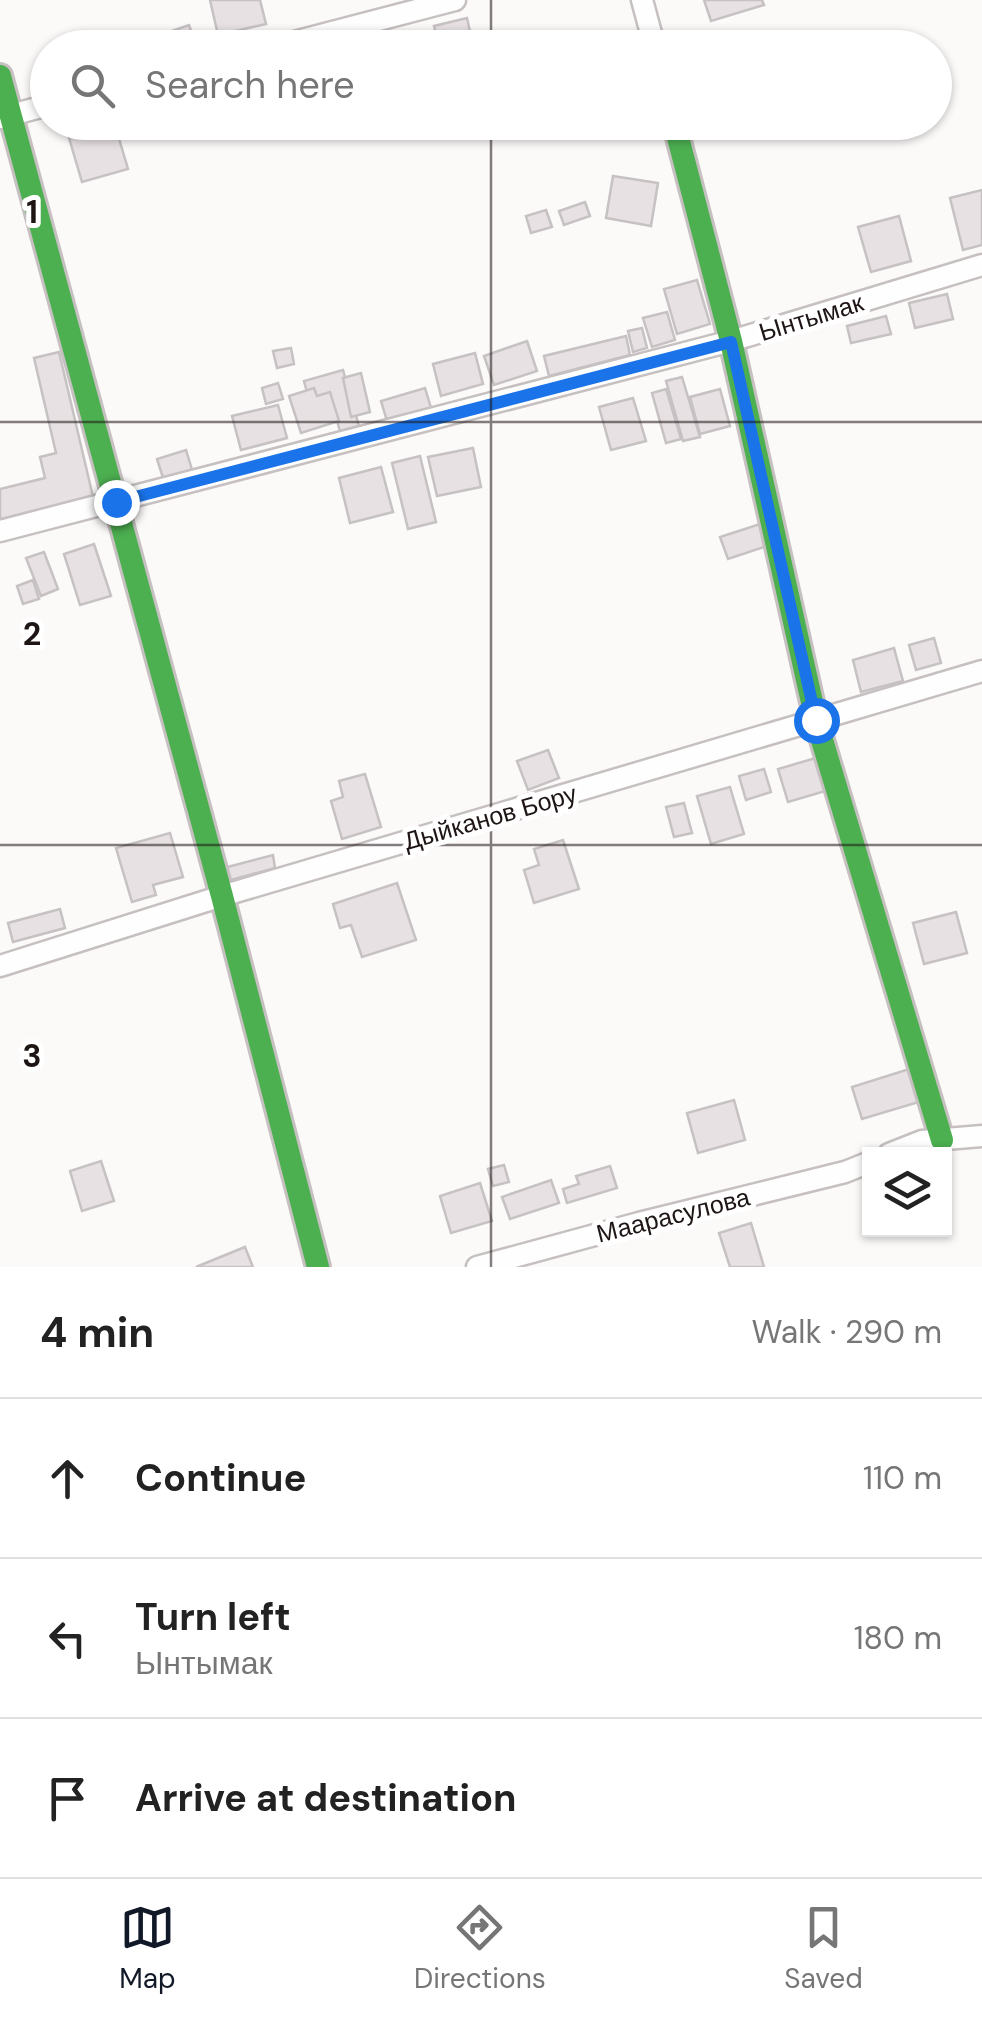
<!DOCTYPE html>
<meta charset="utf-8">
<style>
:root{--surface:#fff;--page:#f2f2f2;--text:#222;--muted:#767676;--line:#e0e0e0;--accent:#111827}
body{margin:0;font-family:"DM Sans",sans-serif;background:var(--page);color:var(--text)}
.controls{position:absolute;right:30px;bottom:30px;display:grid;overflow:hidden;border-radius:0px;box-shadow:0 2px 8px #0004}
.controls button{width:90px;height:90px;display:grid;place-items:center;padding:0;border:0;border-bottom:2px solid var(--line);background:var(--surface);color:var(--text);font:50px sans-serif}
.stop{position:absolute;width:30px;height:30px;margin:-22px;border:8px solid #1a73e8;border-radius:50%;background:#fff}
.stop.end{background:#1a73e8;border-color:#fff;box-shadow:0 2px 10px #0008}
.list{margin:0;padding:0;list-style:none}
h2{display:flex;justify-content:space-between;align-items:center;height:130px;margin:0;padding:0 40px;font-size:42px}
h2 small{font-size:32px;font-weight:400;color:var(--muted)}
.list li{display:grid;grid-template-columns:65px 1fr auto;gap:30px;align-items:center;box-sizing:border-box;height:160px;padding:0 40px;border-top:2px solid var(--line)}
.list b{display:block;font-size:38px;white-space:nowrap}
.list p{margin:0;font-size:32px;white-space:nowrap;color:var(--muted)}
.list em{font-size:32px;font-style:normal;color:var(--muted)}
.icon{flex:none;width:55px;height:55px;fill:none;stroke:currentColor;stroke-width:2;stroke-linecap:round;stroke-linejoin:round}
.map{position:relative;flex:none;width:982px;height:1267px;overflow:hidden}
.search{position:absolute;background:var(--surface);box-shadow:0 2px 8px #0004;left:30px;right:30px;top:30px;height:110px;display:flex;align-items:center;gap:25px;box-sizing:border-box;padding:0 35px;border-radius:55px;color:var(--muted);font-size:38px}
.sheet{height:610px;background:var(--surface)}
nav{display:flex;justify-content:space-around;align-items:center;box-sizing:border-box;height:140px;border-top:2px solid var(--line);background:var(--surface);font-size:28px;color:var(--muted)}
nav a{display:grid;justify-items:center;gap:5px}
nav .on{color:var(--accent)}
.map>svg:first-child{display:block}
</style>
<div class="map">
<svg width="982" height="1267" viewBox="0 0 982 1267">
<rect width="100%" height="100%" fill="#fcf9f9"/>
<g fill="#e8e1e3" stroke="#c6c1c2" stroke-width="2.5">
<path d="M210 0H260L266 24 218 35Z"/>
<path d="M704 0H762L764 5 711 21Z"/>
<path d="M467 18 471 36 438 44 434 26Z"/>
<path d="M189 25 197 48H101L100 44 122 36 125 47Z"/>
<path d="M95 122H114L128 169 82 182 67 131Z"/>
<path d="M613 176 658 183 651 226 606 218Z"/>
<path d="M982 190V245L963 250 950 198Z"/>
<path d="M585 202 590 216 564 225 559 211Z"/>
<path d="M546 210 552 227 531 233 526 216Z"/>
<path d="M899 216 911 261 871 272 858 227Z"/>
<path d="M697 280 710 324 677 334 664 289Z"/>
<path d="M947 294 953 319 915 328 909 303Z"/>
<path d="M667 312 675 340 652 347 643 318Z"/>
<path d="M886 316 891 334 851 343 847 326Z"/>
<path d="M642 328 647 348 633 352 628 331Z"/>
<path d="M626 336 630 355 549 376 544 356Z"/>
<path d="M527 341 537 371 494 385 484 356Z"/>
<path d="M291 348 294 364 277 368 273 351Z"/>
<path d="M59 352 94 501 0 523V489L45 478 40 457 56 453 34 358Z"/>
<path d="M475 353 483 384 441 396 433 364Z"/>
<path d="M343 370 359 426 340 431 331 401 311 407 304 381Z"/>
<path d="M361 373 370 412 351 417 343 378Z"/>
<path d="M682 377 700 437 683 441 666 381Z"/>
<path d="M278 383 283 399 266 404 262 388Z"/>
<path d="M314 388 317 396 330 392 339 421 301 433 289 396Z"/>
<path d="M425 388 431 408 387 421 381 401Z"/>
<path d="M666 389 681 439 666 443 652 393Z"/>
<path d="M720 389 730 426 700 434 690 397Z"/>
<path d="M633 398 646 441 611 450 599 407Z"/>
<path d="M278 405 287 438 241 450 232 416Z"/>
<path d="M473 448 481 487 437 496 428 457Z"/>
<path d="M186 450 193 473 164 481 157 459Z"/>
<path d="M420 456 436 522 408 529 392 463Z"/>
<path d="M381 467 393 512 350 523 339 478Z"/>
<path d="M763 523 770 545 728 559 720 537Z"/>
<path d="M94 544 111 596 80 605 64 554Z"/>
<path d="M44 552 58 589 41 596 26 558Z"/>
<path d="M33 580 39 599 23 604 17 586Z"/>
<path d="M934 638 941 663 916 670 909 645Z"/>
<path d="M894 648 903 681 861 692 853 660Z"/>
<path d="M548 750 559 778 528 790 517 761Z"/>
<path d="M819 757 829 790 788 802 778 769Z"/>
<path d="M764 769 771 792 746 800 739 776Z"/>
<path d="M365 774 381 827 342 839 331 801 343 797 339 781Z"/>
<path d="M730 787 744 834 711 844 697 796Z"/>
<path d="M684 803 692 833 674 837 666 807Z"/>
<path d="M170 833 183 877 153 885 156 895 132 902 116 848Z"/>
<path d="M563 840 579 889 534 903 524 870 539 865 534 849Z"/>
<path d="M273 855 275 868 227 881 224 868Z"/>
<path d="M397 883 416 940 362 957 351 925 340 928 333 904Z"/>
<path d="M60 909 65 928 13 942 8 923Z"/>
<path d="M956 912 967 953 924 964 913 923Z"/>
<path d="M909 1069 919 1102 862 1119 852 1087Z"/>
<path d="M734 1100 745 1140 698 1153 687 1113Z"/>
<path d="M101 1161 114 1201 82 1211 70 1171Z"/>
<path d="M504 1165 509 1182 493 1186 488 1169Z"/>
<path d="M610 1166 617 1188 567 1203 563 1189 579 1184 576 1176Z"/>
<path d="M551 1180 559 1203 510 1219 502 1197Z"/>
<path d="M480 1183 492 1221 451 1233 440 1196Z"/>
<path d="M751 1223 764 1267H730L719 1233Z"/>
<path d="M245 1247 253 1267H196Z"/>
</g>
<g fill="none" stroke-linecap="round" stroke-linejoin="round">
<defs>
<g id="street">
<path d="M642 0 655 48"/>
<path d="M271 48 455 0"/>
<path d="M0 118 48 105"/>
<path d="M0 531 731 341 982 265"/>
<path d="M0 966 222 896 982 671"/>
<path d="M889 1154 922 1141 982 1136"/>
<path d="M477 1267 639 1223 845 1172 870 1162"/>
</g>
<g id="fast">
<path d="M0 76 222 896 318 1267"/>
<path d="M674 122 731 341 816 720 942 1140"/>
</g>
</defs>
<use href="#street" stroke="#c6c0c0" stroke-width="25"/>
<use href="#fast" stroke="#c6c0c0" stroke-width="28"/>
<use href="#street" stroke="#fffefe" stroke-width="20"/>
<use href="#fast" stroke="#4caf50" stroke-width="22"/>
</g>
<g fill="none" stroke-linecap="round" stroke-linejoin="round">
<path stroke="#1a73e8" stroke-width="12" d="M116 502 731 342 816 720"/>
</g>
<path fill="none" stroke="#1e1515" stroke-width="2.5" stroke-opacity="0.55" d="M491 0V48M491 122V1267M0 422H982M0 845H982"/>
<g text-anchor="middle" stroke-width="10" stroke-linejoin="round" paint-order="stroke">
<g font-size="25" fill="#1e1515" stroke="#fff">
<text transform="translate(811 317) rotate(-17)" y="9">Ынтымак</text>
<text transform="translate(490 817) rotate(-16)" y="9">Дыйканов Бору</text>
<text transform="translate(673 1215) rotate(-14)" y="9">Маарасулова</text>
</g>
</g>
<g font-size="32" text-anchor="middle" font-weight="bold" fill="#1e1515" stroke="#fff" stroke-width="10" stroke-linejoin="round" paint-order="stroke">
<text x="32" y="223">1</text>
<text x="32" y="645">2</text>
<text x="32" y="1067">3</text>
</g>
</svg>
<div class="controls">
<button><svg class="icon" aria-label="layers" viewBox="0 0 24 24"><path d="M12 4l9 5-9 5-9-5zM3 14l9 5 9-5"/></svg></button>
</div>
<div class="stop" style="left:816px;top:720px"></div>
<div class="stop end" style="left:116px;top:502px"></div>
<div class="search"><svg class="icon" aria-label="search" viewBox="0 0 24 24"><circle cx="10" cy="10" r="6"/><path d="M15 15l6 6"/></svg>Search here</div>
</div>
<section class="sheet">
<h2>4 min<small>Walk · 290 m</small></h2>
<ul class="list">
<li><svg class="icon" aria-label="ahead" viewBox="0 0 24 24"><path d="M12 20V5M6 11l6-6 6 6"/></svg><div><b>Continue</b></div><em>110 m</em></li>
<li><svg class="icon" aria-label="left" viewBox="0 0 24 24"><path d="M17 20v-9H6M10 6l-5 5 5 5"/></svg><div><b>Turn left</b><p>Ынтымак</p></div><em>180 m</em></li>
<li><svg class="icon" aria-label="arrive" viewBox="0 0 24 24"><path d="M6 21V4h12l-3 4 3 4H6"/></svg><div><b>Arrive at destination</b></div></li>
</ul>
</section>
<nav>
<a class="on"><svg class="icon" aria-label="map" viewBox="0 0 24 24"><path d="M3 6l6-2 6 2 6-2v14l-6 2-6-2-6 2zM9 4v14M15 6v14"/></svg>Map</a>
<a><svg class="icon" aria-label="directions" viewBox="0 0 24 24"><path d="M12 3l9 9-9 9-9-9zM9 14v-3h6M13 9l2 2-2 2"/></svg>Directions</a>
<a><svg class="icon" aria-label="saved" viewBox="0 0 24 24"><path d="M7 4h10v16l-5-4-5 4z"/></svg>Saved</a>
</nav>
